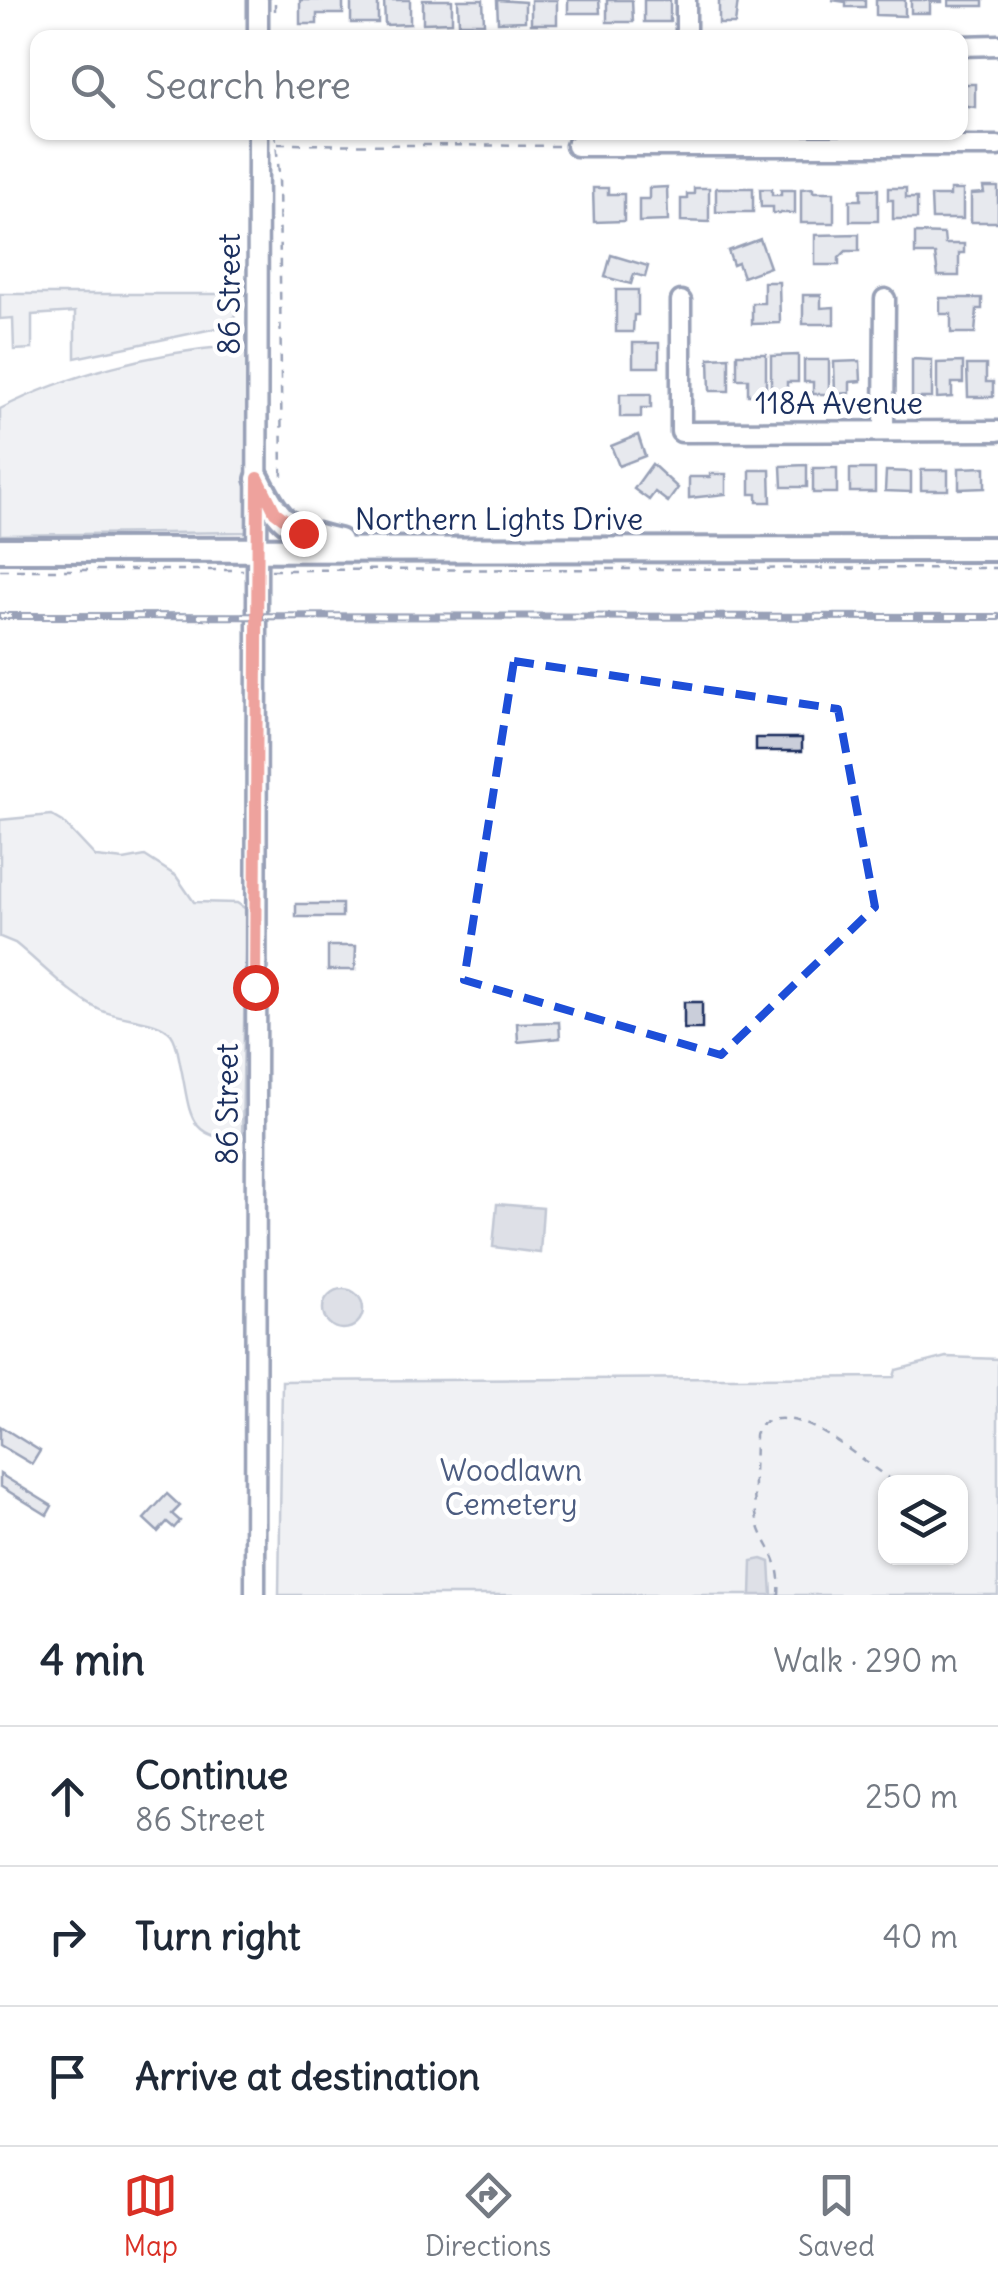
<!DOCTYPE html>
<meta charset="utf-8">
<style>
:root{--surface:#fff;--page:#f2f2f3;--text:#1f2937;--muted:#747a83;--line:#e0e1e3;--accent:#d93025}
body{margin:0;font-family:Delius,sans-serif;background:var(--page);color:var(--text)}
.controls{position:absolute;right:30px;bottom:30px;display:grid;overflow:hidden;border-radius:20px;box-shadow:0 2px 8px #0004}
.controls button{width:90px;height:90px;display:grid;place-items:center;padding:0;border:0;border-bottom:2px solid var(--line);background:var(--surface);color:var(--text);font:50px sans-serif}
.stop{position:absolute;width:30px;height:30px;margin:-22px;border:8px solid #d93025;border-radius:50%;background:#fff}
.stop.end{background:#d93025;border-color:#fff;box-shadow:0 2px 10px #0008}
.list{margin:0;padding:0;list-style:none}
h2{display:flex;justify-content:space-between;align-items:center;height:130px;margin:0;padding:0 40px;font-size:42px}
h2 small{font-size:32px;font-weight:400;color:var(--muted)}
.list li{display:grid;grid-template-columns:65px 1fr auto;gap:30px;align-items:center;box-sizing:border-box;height:140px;padding:0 40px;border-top:2px solid var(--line)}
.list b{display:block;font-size:38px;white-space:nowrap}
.list p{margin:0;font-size:32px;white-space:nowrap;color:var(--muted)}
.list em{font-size:32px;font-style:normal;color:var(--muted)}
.icon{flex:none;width:55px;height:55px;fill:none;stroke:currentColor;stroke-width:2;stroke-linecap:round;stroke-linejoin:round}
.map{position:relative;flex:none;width:998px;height:1595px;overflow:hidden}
.search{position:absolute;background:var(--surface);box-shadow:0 2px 8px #0004;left:30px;right:30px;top:30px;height:110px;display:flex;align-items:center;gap:25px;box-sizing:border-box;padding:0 35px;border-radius:20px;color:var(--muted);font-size:38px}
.sheet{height:550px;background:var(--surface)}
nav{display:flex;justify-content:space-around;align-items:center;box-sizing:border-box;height:140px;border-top:2px solid var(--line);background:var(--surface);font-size:28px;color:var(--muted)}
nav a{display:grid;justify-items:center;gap:5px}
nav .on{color:var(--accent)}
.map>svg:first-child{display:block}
</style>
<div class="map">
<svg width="998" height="1595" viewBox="0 0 998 1595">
<rect width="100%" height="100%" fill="#fff"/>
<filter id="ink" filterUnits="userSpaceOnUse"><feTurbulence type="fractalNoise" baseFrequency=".01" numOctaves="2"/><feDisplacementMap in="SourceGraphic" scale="20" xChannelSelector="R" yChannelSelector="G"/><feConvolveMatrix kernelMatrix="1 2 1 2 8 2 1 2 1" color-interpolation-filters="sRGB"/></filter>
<g filter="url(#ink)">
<g fill="#dee1e7" stroke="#7c88a2" stroke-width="2.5" fill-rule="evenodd">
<path d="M0 294H230L234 296 236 312 232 322 222 327 75 358V312L32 315V349L14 350 13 318 0 319Z"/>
<path d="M232 346 244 350 253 359 252 527 246 532 0 535V409C68 374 156 352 232 346Z"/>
<path d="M51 815 63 822 96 857 124 860 145 856 176 876 194 902 237 903 246 909 242 1140C184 1139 191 1111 180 1063 178 1053 177 1042 171 1034 158 1018 120 1020 100 1010 71 996 40 963 15 943L0 937V820Z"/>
<path d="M946 1357 998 1359V1595H279L282 1381 894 1377 896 1370ZM886 1482H960V1558H886Z"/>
</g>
<g fill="#b5bbca" stroke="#77839f" stroke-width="2.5">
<path d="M497 1204 543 1208 540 1253 493 1247Z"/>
<circle cx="343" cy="1309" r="20"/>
<path d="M762 1559 770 1562 772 1595H751L752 1561Z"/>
</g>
<g fill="#caceda" stroke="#1b2f5e" stroke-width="2.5">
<path d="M300 0H343V14H317V24H300Z"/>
<rect x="351" y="0" width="27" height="23"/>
<path d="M384 0H410V24L385 25Z"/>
<path d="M423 0H452V22L423 23Z"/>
<path d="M458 0H483L484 23H459Z"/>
<path d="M497 0 525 2V21L498 22Z"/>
<rect x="531" y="0" width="26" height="24"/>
<path d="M568 0H599L600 13H568Z"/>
<path d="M607 0H632L633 22H607Z"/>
<rect x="644" y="0" width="26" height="22"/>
<path d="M719 0H738L735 24H719Z"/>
<path d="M832 0H865V7H846V2Z"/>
<path d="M876 0H905V16L876 15Z"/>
<path d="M911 0H942V2H930V13H911Z"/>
<rect x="949" y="0" width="34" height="6"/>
<path d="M960 84H975V107L960 105Z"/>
<path d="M667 187 668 221 639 222V199H649V188Z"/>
<path d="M983 187H998V222H971V194L984 193Z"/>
<path d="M593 188H608V194H624V221L594 222Z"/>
<path d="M694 188H709V222L681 221V199H687V194H694Z"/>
<rect x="716" y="188" width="37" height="24"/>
<path d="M813 188V192H834V223H801V189Z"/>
<path d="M888 188H906V198H917V219H893V200H888Z"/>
<path d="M760 189H772V195H781V190H795V213H773V207H761Z"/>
<path d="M861 189H878V221H850V200H861Z"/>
<path d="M950 190H963V219H932L931 196H950Z"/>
<path d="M915 233 944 234 945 244H964V253H959V276H938L935 254H915Z"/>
<path d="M859 234V251H846L839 258V265H815V235Z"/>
<path d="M760 239 770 267 743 277 738 263 733 265 728 251Z"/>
<path d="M611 255 648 266 645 277 634 274 631 284 605 277Z"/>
<path d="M764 282H779L780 323 752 324V303H764Z"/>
<path d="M616 290H638V315H634L633 332H616Z"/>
<path d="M803 295H821V308L834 307V324H803Z"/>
<path d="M940 298H982V309H977L975 333H951V314H940Z"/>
<rect x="633" y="343" width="26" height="24"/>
<path d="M737 354H766V395H748V379H737Z"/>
<path d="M798 355V382H787V394H771V356Z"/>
<path d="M729 357V391H710L709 358Z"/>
<path d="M912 359 932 360V398H912Z"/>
<path d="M804 360H829V394H813V382H804Z"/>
<path d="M860 361 861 381 850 382V393L835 394 834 362Z"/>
<path d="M963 362V383H952V397L937 398V363Z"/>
<path d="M967 365H986V382H993V397H968Z"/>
<path d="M620 394H651V408H641V417H620Z"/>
<path d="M638 435 645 456 619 466 611 446Z"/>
<path d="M652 464 678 488 668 502 655 492 649 500 634 489Z"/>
<path d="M807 465V487H782L781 466Z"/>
<path d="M985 467V488L959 489V468Z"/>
<rect x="813" y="468" width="24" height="25"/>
<rect x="850" y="469" width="25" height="23"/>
<path d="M750 470H770L771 502H757V494H750Z"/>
<rect x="921" y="470" width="27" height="20"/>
<path d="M886 471 911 472V492L885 491Z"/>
<path d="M710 474H726V494L689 498V477H710Z"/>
<rect x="756" y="738" width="46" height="13"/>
<rect x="296" y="904" width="46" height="13"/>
<path d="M328 946H356L355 970H328Z"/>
<rect x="684" y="1002" width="18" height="27"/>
<path d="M559 1022 560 1038 518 1042 517 1023Z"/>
<path d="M0 1426 40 1451 32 1464 0 1445Z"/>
<path d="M0 1474 52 1506 47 1515 0 1486Z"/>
<path d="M167 1494 180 1506 172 1514 180 1521 174 1528 167 1522 158 1532 144 1519Z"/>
</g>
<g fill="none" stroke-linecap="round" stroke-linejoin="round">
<defs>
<g id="minor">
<path d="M258 38V0"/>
<path d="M686 38V0"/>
<path d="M960 46 998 45"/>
<path d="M576 146H998"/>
<path d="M681 301V432L998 431"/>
<path d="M884 430 885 299"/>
<path d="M255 1595 258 132"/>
</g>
<g id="major">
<path d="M258 479C282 526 288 529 339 541"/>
<path d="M0 550 998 549"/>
</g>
</defs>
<use href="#minor" stroke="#1b2f5e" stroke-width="25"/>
<use href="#major" stroke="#1b2f5e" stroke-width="30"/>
<g stroke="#1b2f5e" stroke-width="2.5" stroke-dasharray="8 8" stroke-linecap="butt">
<path d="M275 11V0"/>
<path d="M275 132 279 173 282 483"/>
<path d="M278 144 560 146"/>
<path d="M0 570H243"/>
<path d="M271 570 998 568"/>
<path d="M779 1595C782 1552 762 1549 756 1514 752 1489 755 1460 755 1435L760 1425C800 1399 861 1463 895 1482"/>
</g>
<use href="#minor" stroke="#fff" stroke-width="18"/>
<use href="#major" stroke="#fff" stroke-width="22"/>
<defs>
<path id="rail" d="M0 616 998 617"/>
</defs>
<use href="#rail" stroke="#1b2f5e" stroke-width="8"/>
<use href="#rail" stroke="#fff" stroke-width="4" stroke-dasharray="11" stroke-linecap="butt"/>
</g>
</g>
<g fill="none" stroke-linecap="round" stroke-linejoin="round" filter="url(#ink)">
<path stroke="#d93025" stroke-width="12" d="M255 987 258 478 275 512 303 533"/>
</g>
<path d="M0 0H998V1595H0ZM514 661 838 709 875 907 721 1055 464 980Z" fill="#fff" fill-opacity=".55" fill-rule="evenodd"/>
<path fill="none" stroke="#1d4ed8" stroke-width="8" stroke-dasharray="20 12" stroke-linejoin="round" d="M514 661 838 709 875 907 721 1055 464 980Z"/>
<g text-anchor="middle" stroke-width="9" stroke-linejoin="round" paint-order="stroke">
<g font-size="30" fill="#1b2f5e" stroke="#fff">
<text transform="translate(230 294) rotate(-90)" y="10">86 Street</text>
<text x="839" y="414">118A Avenue</text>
<text x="499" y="530">Northern Lights Drive</text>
<text transform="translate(228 1104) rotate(-90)" y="10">86 Street</text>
</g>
<g font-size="30" fill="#4c5c80" stroke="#fff">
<text x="511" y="1481">Woodlawn<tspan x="511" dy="34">Cemetery</tspan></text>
</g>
</g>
</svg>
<div class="controls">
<button><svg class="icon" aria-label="layers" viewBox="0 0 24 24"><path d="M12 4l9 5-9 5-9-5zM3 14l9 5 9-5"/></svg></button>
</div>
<div class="stop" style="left:255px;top:987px"></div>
<div class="stop end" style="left:303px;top:533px"></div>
<div class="search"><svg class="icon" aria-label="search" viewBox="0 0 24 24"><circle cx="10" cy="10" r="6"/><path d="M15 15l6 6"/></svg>Search here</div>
</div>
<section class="sheet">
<h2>4 min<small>Walk · 290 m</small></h2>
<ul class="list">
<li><svg class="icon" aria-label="ahead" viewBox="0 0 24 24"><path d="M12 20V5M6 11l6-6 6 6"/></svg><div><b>Continue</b><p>86 Street</p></div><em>250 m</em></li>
<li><svg class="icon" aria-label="right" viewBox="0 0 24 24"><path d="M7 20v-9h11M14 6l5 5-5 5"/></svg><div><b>Turn right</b></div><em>40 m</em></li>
<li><svg class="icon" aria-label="arrive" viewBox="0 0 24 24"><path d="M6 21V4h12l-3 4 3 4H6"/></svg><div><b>Arrive at destination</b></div></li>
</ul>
</section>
<nav>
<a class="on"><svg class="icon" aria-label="map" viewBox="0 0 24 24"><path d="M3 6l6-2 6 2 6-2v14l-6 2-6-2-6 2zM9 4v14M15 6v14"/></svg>Map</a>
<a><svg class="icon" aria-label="directions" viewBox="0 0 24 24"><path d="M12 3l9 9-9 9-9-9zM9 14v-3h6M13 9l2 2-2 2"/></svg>Directions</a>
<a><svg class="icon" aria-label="saved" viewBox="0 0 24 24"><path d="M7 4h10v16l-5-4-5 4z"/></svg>Saved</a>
</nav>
